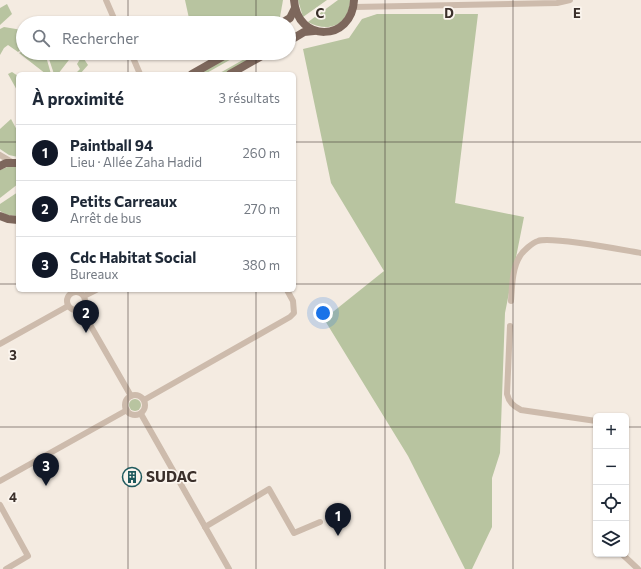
<!DOCTYPE html>
<html lang="fr">
<meta charset="utf-8">
<style>
:root{--surface:#fff;--page:#f2f2f3;--text:#1f2937;--muted:#747a83;--line:#e0e1e3;--accent:#111827}
body{margin:0;font-family:Commissioner,sans-serif;background:var(--page);color:var(--text)}
.controls{position:absolute;right:12px;bottom:12px;display:grid;overflow:hidden;border-radius:6px;box-shadow:0 1px 3px #0004}
.controls button{width:36px;height:36px;display:grid;place-items:center;padding:0;border:0;border-bottom:1px solid var(--line);background:var(--surface);color:var(--text);font:20px sans-serif}
.you{position:absolute;left:323px;top:313px;width:14px;height:14px;margin:-10px;border:3px solid #fff;border-radius:50%;background:#1a73e8;box-shadow:0 0 0 6px #1a73e833}
.badge{display:grid;place-items:center;width:26px;height:26px;border-radius:50%;background:var(--accent);color:#fff;font-size:13px;font-weight:700}
.pin{position:absolute;translate:-50% -33px;filter:drop-shadow(0 1px 2px #0008)}
.pin::after{content:'';position:absolute;top:21px;width:14px;height:12px;background:inherit;clip-path:polygon(0 0,100% 0,50% 100%)}
.list{margin:0;padding:0;list-style:none}
h2{display:flex;justify-content:space-between;align-items:center;height:52px;margin:0;padding:0 16px;font-size:17px}
h2 small{font-size:13px;font-weight:400;color:var(--muted)}
.list li{display:grid;grid-template-columns:26px 1fr auto;gap:12px;align-items:center;box-sizing:border-box;height:56px;padding:0 16px;border-top:1px solid var(--line)}
.list b{display:block;font-size:15px;white-space:nowrap}
.list p{margin:0;font-size:13px;white-space:nowrap;color:var(--muted)}
.list em{font-size:13px;font-style:normal;color:var(--muted)}
.icon{flex:none;width:22px;height:22px;fill:none;stroke:currentColor;stroke-width:2;stroke-linecap:round;stroke-linejoin:round}
.map{position:relative;flex:none;width:641px;height:569px;overflow:hidden}
.search{position:absolute;background:var(--surface);box-shadow:0 1px 3px #0004;left:16px;top:16px;width:280px;height:44px;display:flex;align-items:center;gap:10px;box-sizing:border-box;padding:0 14px;border-radius:22px;color:var(--muted);font-size:15px}
.panel{position:absolute;background:var(--surface);box-shadow:0 1px 3px #0004;left:16px;top:72px;width:280px;height:220px;border-radius:6px}
.map>svg:first-child{display:block}
</style>
<div class="map">
<svg width="641" height="569" viewBox="0 0 641 569">
<rect width="100%" height="100%" fill="#f4ebe1"/>
<g fill="#b8c4a0">
<path d="M185 0H283L280 17 269 23H190Z"/>
<path d="M298 0H327L303 17Z"/>
<path d="M338 0H350C349 26 328 33 308 22Z"/>
<path d="M7 4 12 14 0 25V8Z"/>
<path d="M377 14H478L455 203 524 217 505 313 500 453 492 478V527L472 569H465L408 456 324 319 384 271 331 183 303 49 349 38 362 19Z"/>
<path d="M4 27 22 30 23 48 18 52 8 45 4 48 0 55V29Z"/>
<path d="M23 51V53H45L51 74H46L19 53Z"/>
<path d="M47 53H81L74 59 72 56 58 74H54Z"/>
<path d="M235 53H242L205 74H198Z"/>
<path d="M255 53H262L225 74H218Z"/>
<path d="M82 56 88 65 80 74H75L80 69 77 64Z"/>
<path d="M12 72 18 76V92L8 74Z"/>
<path d="M11 119 18 132V157L9 155 0 149V129Z"/>
<path d="M10 166H18V184L0 198V170Z"/>
<path d="M18 192V216L7 215 0 211V204Z"/>
<circle cx="135" cy="405" r="6"/>
</g>
<g fill="none" stroke-linecap="round" stroke-linejoin="round">
<g stroke="#cdbbac" stroke-width="6">
<path d="M106 0 116 23"/>
<path d="M354 7 557 3 570 0"/>
<path d="M131 53 140 74"/>
<path d="M0 155 12 162"/>
<circle cx="76" cy="301" r="9"/>
<path d="M84 296 96 290"/>
<path d="M511 301C512 288 512 268 520 256 523 251 532 243 538 241 551 236 623 250 641 253"/>
<path d="M81 309 131 396"/>
<path d="M510 326 507 394C509 402 513 406 521 410L596 421"/>
<path d="M0 344 68 306"/>
<circle cx="135" cy="405" r="10"/>
<path d="M144 400 290 317 294 313 293 301 287 290"/>
<path d="M141 414 229 569"/>
<path d="M0 481 127 410"/>
<path d="M0 505 28 556 6 569"/>
<path d="M205 527 269 489 294 533 320 522"/>
<path d="M622 554 638 569"/>
</g>
<g stroke="#7d675c" stroke-width="8">
<path d="M294 0C297 43 352 42 354 0"/>
<path d="M282 23 290 18 295 8"/>
<path d="M289 41 304 32 314 31"/>
<path d="M192 74 229 53"/>
<path d="M230 74 267 53"/>
<path d="M0 166 6 163H18"/>
<path d="M0 216 8 219 18 220"/>
</g>
</g>
<path fill="none" stroke="#3b302b" stroke-width="1" stroke-opacity="0.55" d="M128 0V23M256 0V23M385 0V569M513 0V569M128 53V74M256 53V74M0 142H18M294 142H641M0 284H18M294 284H641M128 290V569M256 290V569M0 427H596M626 427H641"/>
<defs>
<symbol id="building-ring" viewBox="-11 -11 22 22"><circle r="9.5" fill="#fbf5ee" stroke="#1f5a5e" stroke-width="1.5"/><path d="M-4-6H4V6H1V3H-1V6H-4ZM-2.5-4.3h1.7v1.8h-1.7ZM.8-4.3h1.7v1.8H.8ZM-2.5-1h1.7V.8h-1.7ZM.8-1h1.7V.8H.8Z" fill="#1f5a5e"/></symbol>
</defs>
<g fill-rule="evenodd">
<use href="#building-ring" x="121" y="466" width="22" height="22"/>
</g>
<g text-anchor="middle" stroke-width="3.5" stroke-linejoin="round" paint-order="stroke">
<g font-size="15" font-weight="bold" fill="#3b302b" stroke="#fbf5ee" text-anchor="start">
<text x="146" y="482">SUDAC</text>
</g>
</g>
<g font-size="13" text-anchor="middle" font-weight="bold" fill="#3b302b" stroke="#fbf5ee" stroke-width="3.5" stroke-linejoin="round" paint-order="stroke">
<text x="320" y="18">C</text>
<text x="449" y="18">D</text>
<text x="577" y="18">E</text>
<text x="13" y="360">3</text>
<text x="13" y="502">4</text>
</g>
</svg>
<div class="controls">
<button>+</button>
<button>−</button>
<button><svg class="icon" aria-label="locate" viewBox="0 0 24 24"><circle cx="12" cy="12" r="6"/><path d="M12 2v4M12 18v4M2 12h4M18 12h4"/></svg></button>
<button><svg class="icon" aria-label="layers" viewBox="0 0 24 24"><path d="M12 4l9 5-9 5-9-5zM3 14l9 5 9-5"/></svg></button>
</div>
<div class="you"></div>
<div class="pin badge" style="left:338px;top:536px">1</div>
<div class="pin badge" style="left:86px;top:333px">2</div>
<div class="pin badge" style="left:46px;top:486px">3</div>
<div class="search"><svg class="icon" aria-label="search" viewBox="0 0 24 24"><circle cx="10" cy="10" r="6"/><path d="M15 15l6 6"/></svg>Rechercher</div>
<section class="panel">
<h2>À proximité<small>3 résultats</small></h2>
<ul class="list">
<li><span class="badge">1</span><div><b>Paintball 94</b><p>Lieu · Allée Zaha Hadid</p></div><em>260 m</em></li>
<li><span class="badge">2</span><div><b>Petits Carreaux</b><p>Arrêt de bus</p></div><em>270 m</em></li>
<li><span class="badge">3</span><div><b>Cdc Habitat Social</b><p>Bureaux</p></div><em>380 m</em></li>
</ul>
</section>
</div>
